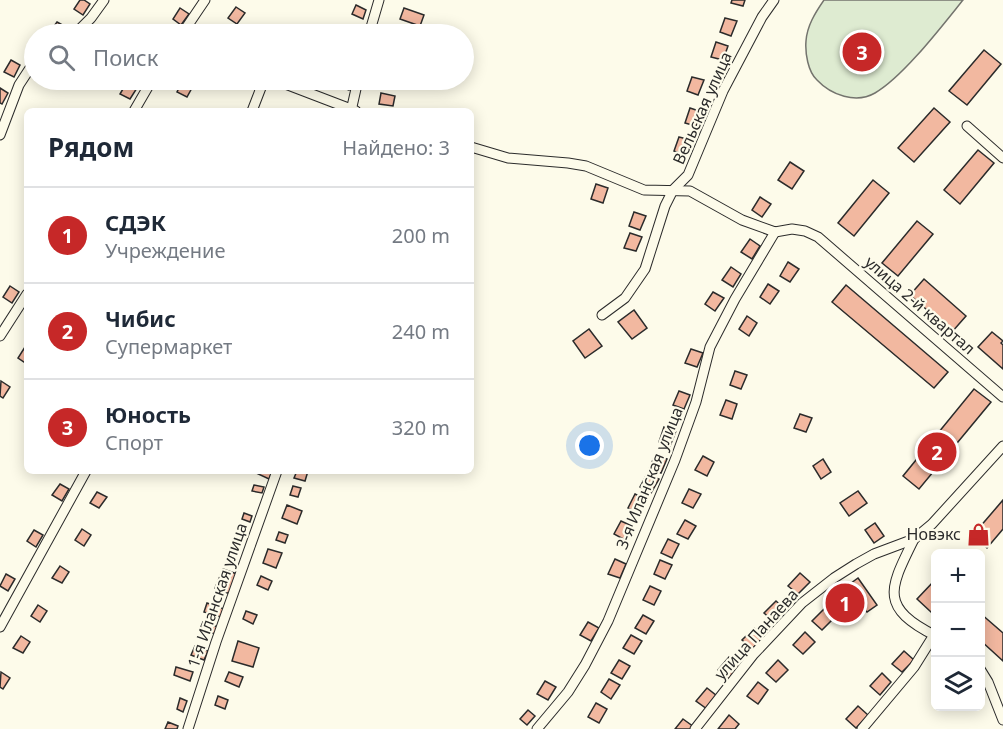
<!DOCTYPE html>
<html lang="ru">
<meta charset="utf-8">
<style>
:root{--surface:#fff;--page:#f2f2f3;--text:#1f2937;--muted:#747a83;--line:#e0e1e3;--accent:#c62828}
body{margin:0;font-family:"Noto Sans",sans-serif;background:var(--page);color:var(--text)}
.controls{position:absolute;right:18px;bottom:18px;display:grid;overflow:hidden;border-radius:9px;box-shadow:0 3px 15px #0003}
.controls button{width:54px;height:54px;display:grid;place-items:center;padding:0;border:0;border-bottom:2px solid var(--line);background:var(--surface);color:var(--text);font:30px sans-serif}
.you{position:absolute;left:590px;top:446px;width:21px;height:21px;margin:-15px;border:4px solid #fff;border-radius:50%;background:#1a73e8;box-shadow:0 0 0 9px #1a73e833}
.badge{display:grid;place-items:center;width:39px;height:39px;border-radius:50%;background:var(--accent);color:#fff;font-size:20px;font-weight:700}
.pin{position:absolute;translate:-50% -50%;border:3px solid #fff;box-shadow:0 2px 6px #0006}
.list{margin:0;padding:0;list-style:none}
h2{display:flex;justify-content:space-between;align-items:center;height:78px;margin:0;padding:0 24px;font-size:26px}
h2 small{font-size:20px;font-weight:400;color:var(--muted)}
.list li{display:grid;grid-template-columns:39px 1fr auto;gap:18px;align-items:center;box-sizing:border-box;height:96px;padding:0 24px;border-top:2px solid var(--line)}
.list b{display:block;font-size:22px;white-space:nowrap}
.list p{margin:0;font-size:20px;white-space:nowrap;color:var(--muted)}
.list em{font-size:20px;font-style:normal;color:var(--muted)}
.icon{flex:none;width:33px;height:33px;fill:none;stroke:currentColor;stroke-width:2;stroke-linecap:round;stroke-linejoin:round}
.map{position:relative;flex:none;width:1003px;height:729px;overflow:hidden}
.search{position:absolute;background:var(--surface);box-shadow:0 3px 15px #0003;left:24px;top:24px;width:450px;height:66px;display:flex;align-items:center;gap:15px;box-sizing:border-box;padding:0 21px;border-radius:33px;color:var(--muted);font-size:22px}
.panel{position:absolute;background:var(--surface);box-shadow:0 3px 15px #0003;left:24px;top:108px;width:450px;height:366px;border-radius:9px}
.map>svg:first-child{display:block}
</style>
<div class="map">
<svg width="1003" height="729" viewBox="0 0 1003 729">
<rect width="100%" height="100%" fill="#fdfbea"/>
<path fill="#deebd1" stroke="#74746e" stroke-width="1.5" d="M824 0H963C942 26 903 77 875 93 856 104 831 95 817 80 808 72 805 53 806 41 807 26 815 13 824 0Z"/>
<g fill="#f2b8a0" stroke="#2b2b2b" stroke-width="1.5">
<path d="M80 0H84L90 4 83 15 74 9Z"/>
<path d="M732 0H745L743 6 731 3Z"/>
<path d="M356 5 366 10 363 19 352 14Z"/>
<path d="M236 7 245 13 237 24 228 18Z"/>
<path d="M180 8 189 14 181 25 173 19Z"/>
<path d="M404 8 424 15 420 26 400 19Z"/>
<path d="M725 18 737 21 731 36 720 32Z"/>
<path d="M57 22 66 27 61 34H52L49 33Z"/>
<path d="M222 26 230 31 228 34H216Z"/>
<path d="M716 42 728 46 723 60 711 57Z"/>
<path d="M984 50 1001 64 967 105 949 91Z"/>
<path d="M11 60 20 65 14 77 4 72Z"/>
<path d="M692 77 704 80 698 95 687 91Z"/>
<path d="M183 80 193 86 187 97 177 92Z"/>
<path d="M338 80H354L349 90 336 85Z"/>
<path d="M392 80H405L404 86 391 82Z"/>
<path d="M127 82 137 88 130 99 120 94Z"/>
<path d="M0 88 8 93 2 104 0 103Z"/>
<path d="M381 93 395 96 393 106 379 104Z"/>
<path d="M690 108 702 112 696 126 685 123Z"/>
<path d="M934 108 950 122 914 162 898 148Z"/>
<path d="M679 137 691 140 685 155 674 151Z"/>
<path d="M978 150 994 163 960 204 944 190Z"/>
<path d="M790 162 804 171 792 189 778 180Z"/>
<path d="M873 180 889 193 854 236 838 223Z"/>
<path d="M596 184 608 188 603 203 591 199Z"/>
<path d="M760 197 771 204 762 217 752 210Z"/>
<path d="M634 212 646 216 640 230 629 226Z"/>
<path d="M917 221 933 234 898 276 882 263Z"/>
<path d="M630 233 642 237 636 251 624 248Z"/>
<path d="M750 239 760 246 752 259 741 252Z"/>
<path d="M788 262 799 269 790 282 780 276Z"/>
<path d="M731 267 741 274 733 287 722 280Z"/>
<path d="M924 279 966 316 952 332 910 295Z"/>
<path d="M768 284 779 291 770 304 760 297Z"/>
<path d="M846 285 948 372 934 388 832 302Z"/>
<path d="M10 286 19 292 12 303 3 297Z"/>
<path d="M713 292 724 298 715 311 705 304Z"/>
<path d="M634 310 647 328 632 339 618 322Z"/>
<path d="M747 316 757 323 749 336 739 329Z"/>
<path d="M589 329 602 346 585 358 573 341Z"/>
<path d="M992 332 1003 341 1001 343 1003 345V369L978 347Z"/>
<path d="M25 347 27 348V364L18 358Z"/>
<path d="M691 349 703 353 697 367 685 363Z"/>
<path d="M735 371 747 375 741 389 730 385Z"/>
<path d="M1 381 10 387 3 398 0 396Z"/>
<path d="M974 389 991 402 919 489 903 476Z"/>
<path d="M679 391 690 395 684 409 673 405Z"/>
<path d="M726 400 737 404 732 419 720 415Z"/>
<path d="M800 414 812 418 806 432 794 428Z"/>
<path d="M664 427 676 431 670 446 659 442Z"/>
<path d="M655 455 667 459 661 473 649 469Z"/>
<path d="M703 456 714 462 707 476 695 470Z"/>
<path d="M823 459 831 472 821 479 813 466Z"/>
<path d="M257 471H272L269 479 256 473Z"/>
<path d="M297 471H308L305 481 294 478Z"/>
<path d="M647 474 659 479 651 493 640 487Z"/>
<path d="M60 484 69 489 62 501 52 495Z"/>
<path d="M254 485 264 487 262 493 252 491Z"/>
<path d="M293 486 301 488 298 497 290 495Z"/>
<path d="M689 489 701 494 693 508 682 503Z"/>
<path d="M858 491 867 503 849 516 840 503Z"/>
<path d="M97 492 107 497 99 508 90 503Z"/>
<path d="M635 494 646 500 639 514 628 508Z"/>
<path d="M1003 500V529L987 548 973 535Z"/>
<path d="M287 505 302 511 297 524 282 518Z"/>
<path d="M244 513 252 516 250 522 242 519Z"/>
<path d="M685 520 696 526 688 539 677 534Z"/>
<path d="M621 521 632 526 625 540 614 534Z"/>
<path d="M875 523 884 536 874 543 865 530Z"/>
<path d="M82 529 91 535 84 546 75 540Z"/>
<path d="M34 530 43 535 36 547 27 541Z"/>
<path d="M279 532 288 535 285 543 276 540Z"/>
<path d="M236 533 243 536 240 545 233 542Z"/>
<path d="M668 539 679 544 672 558 661 553Z"/>
<path d="M268 549 282 553 276 568 263 563Z"/>
<path d="M615 559 626 564 620 578 608 574Z"/>
<path d="M660 560 672 565 665 579 654 574Z"/>
<path d="M60 566 69 572 62 583 52 578Z"/>
<path d="M223 569 237 574 230 594 215 588Z"/>
<path d="M800 573 810 582 798 594 788 586Z"/>
<path d="M6 574 15 579 8 591 0 586Z"/>
<path d="M261 576 272 581 268 590 257 585Z"/>
<path d="M858 578 877 605 867 612 843 589Z"/>
<path d="M936 579V607L931 612 917 599Z"/>
<path d="M650 586 661 591 654 605 643 600Z"/>
<path d="M776 601 786 610 774 622 764 613Z"/>
<path d="M207 603 224 609 221 617 204 612Z"/>
<path d="M38 605 47 611 40 622 31 616Z"/>
<path d="M824 609 834 618 822 630 812 621Z"/>
<path d="M246 611 257 615 253 624 243 619Z"/>
<path d="M980 613 1003 633V661L980 640Z"/>
<path d="M643 615 654 621 646 634 635 628Z"/>
<path d="M203 622 218 627 215 634 200 629Z"/>
<path d="M588 622 599 628 591 641 580 635Z"/>
<path d="M754 628 764 637 752 649 742 640Z"/>
<path d="M805 632 815 642 803 654 793 645Z"/>
<path d="M631 635 642 641 634 654 623 648Z"/>
<path d="M21 636 30 642 23 653 13 648Z"/>
<path d="M238 641 259 648 253 667 232 661Z"/>
<path d="M195 646 208 651 204 660 191 655Z"/>
<path d="M904 651 914 660 902 672 892 664Z"/>
<path d="M729 657 740 665 729 679 718 670Z"/>
<path d="M619 660 630 666 622 679 611 673Z"/>
<path d="M778 660 788 670 776 682 766 673Z"/>
<path d="M176 667 193 672 190 681 174 675Z"/>
<path d="M1 672 10 678 3 689 0 687Z"/>
<path d="M229 672 243 677 239 687 225 681Z"/>
<path d="M882 673 891 682 880 695 870 686Z"/>
<path d="M609 679 620 685 611 699 601 692Z"/>
<path d="M545 681 556 687 548 700 537 694Z"/>
<path d="M758 682 768 690 758 704 747 696Z"/>
<path d="M707 688 717 696 707 709 696 701Z"/>
<path d="M218 696 228 700 225 709 215 705Z"/>
<path d="M180 698 187 701 183 712 177 709Z"/>
<path d="M596 703 607 709 599 723 588 717Z"/>
<path d="M858 706 868 715 856 728 846 719Z"/>
<path d="M528 710 535 716 527 725 520 719Z"/>
<path d="M729 715 739 724 735 729H718Z"/>
<path d="M683 719 694 727 693 729H675Z"/>
<path d="M168 722 178 726 177 729H165Z"/>
</g>
<g fill="none" stroke-linecap="round" stroke-linejoin="round">
<defs>
<g id="minor">
<path d="M75 34 91 18 104 0"/>
<path d="M182 34 205 0"/>
<path d="M369 34 379 0"/>
<path d="M275 80 356 111"/>
<path d="M134 111 152 80"/>
<path d="M252 111 264 80"/>
<path d="M351 111 358 80"/>
<path d="M967 126 1003 158"/>
<path d="M0 135 19 85 34 62"/>
<path d="M471 147 508 158 568 163 586 166 644 190 690 191 742 220 775 232 792 229 805 231 818 237 1003 397"/>
<path d="M602 315 625 298 645 269 665 206 673 190 688 175 723 91 762 17 774 0"/>
<path d="M0 336 27 294"/>
<path d="M914 539C890 588 878 607 936 636"/>
<path d="M0 627 86 471"/>
<path d="M980 669 988 682 1003 720"/>
<path d="M188 729 216 642 277 471"/>
<path d="M537 729 568 692 585 665 608 621 675 460 696 402 710 347 735 299 775 232"/>
<path d="M695 729 753 655 802 603 834 578 856 564 874 554 914 539 932 524 1003 446"/>
<path d="M862 729 914 667 934 635"/>
</g>
</defs>
<use href="#minor" stroke="#2b2b2b" stroke-width="11"/>
<use href="#minor" stroke="#fdfbea" stroke-width="9"/>
</g>
<defs>
<symbol id="shop-bare" viewBox="-9 -9 18 18"><path d="M-5-2.5h2.3a2.7 3.5 0 0 1 5.4 0H5L5.5 6h-11ZM-1.5-2.5h3a1.5 2.3 0 0 0-3 0Z" fill="#c62828" stroke="#fdfbea" stroke-width="2.5" paint-order="stroke"/></symbol>
</defs>
<g fill-rule="evenodd">
<use href="#shop-bare" x="962" y="518" width="33" height="33"/>
</g>
<g text-anchor="middle" stroke-width="4.5" stroke-linejoin="round" paint-order="stroke">
<g font-size="16" fill="#2b2b2b" stroke="#fdfbea">
<text transform="translate(702 108) rotate(-66)" y="6">Вельская улица</text>
<text transform="translate(920 305) rotate(41)" y="6">улица 2-й квартал</text>
<text transform="translate(649 478) rotate(-68)" y="6">3-я Иланская улица</text>
<text transform="translate(217 595) rotate(-71)" y="6">1-я Иланская улица</text>
<text transform="translate(756 634) rotate(-48)" y="6">улица Панаева</text>
</g>
<g font-size="16" fill="#2b2b2b" stroke="#fdfbea" text-anchor="end">
<text x="961" y="540">Новэкс</text>
</g>
</g>
</svg>
<div class="controls">
<button>+</button>
<button>−</button>
<button><svg class="icon" aria-label="layers" viewBox="0 0 24 24"><path d="M12 4l9 5-9 5-9-5zM3 14l9 5 9-5"/></svg></button>
</div>
<div class="you"></div>
<div class="pin badge" style="left:845px;top:603px">1</div>
<div class="pin badge" style="left:937px;top:452px">2</div>
<div class="pin badge" style="left:862px;top:52px">3</div>
<div class="search"><svg class="icon" aria-label="search" viewBox="0 0 24 24"><circle cx="10" cy="10" r="6"/><path d="M15 15l6 6"/></svg>Поиск</div>
<section class="panel">
<h2>Рядом<small>Найдено: 3</small></h2>
<ul class="list">
<li><span class="badge">1</span><div><b>СДЭК</b><p>Учреждение</p></div><em>200 m</em></li>
<li><span class="badge">2</span><div><b>Чибис</b><p>Супермаркет</p></div><em>240 m</em></li>
<li><span class="badge">3</span><div><b>Юность</b><p>Спорт</p></div><em>320 m</em></li>
</ul>
</section>
</div>
